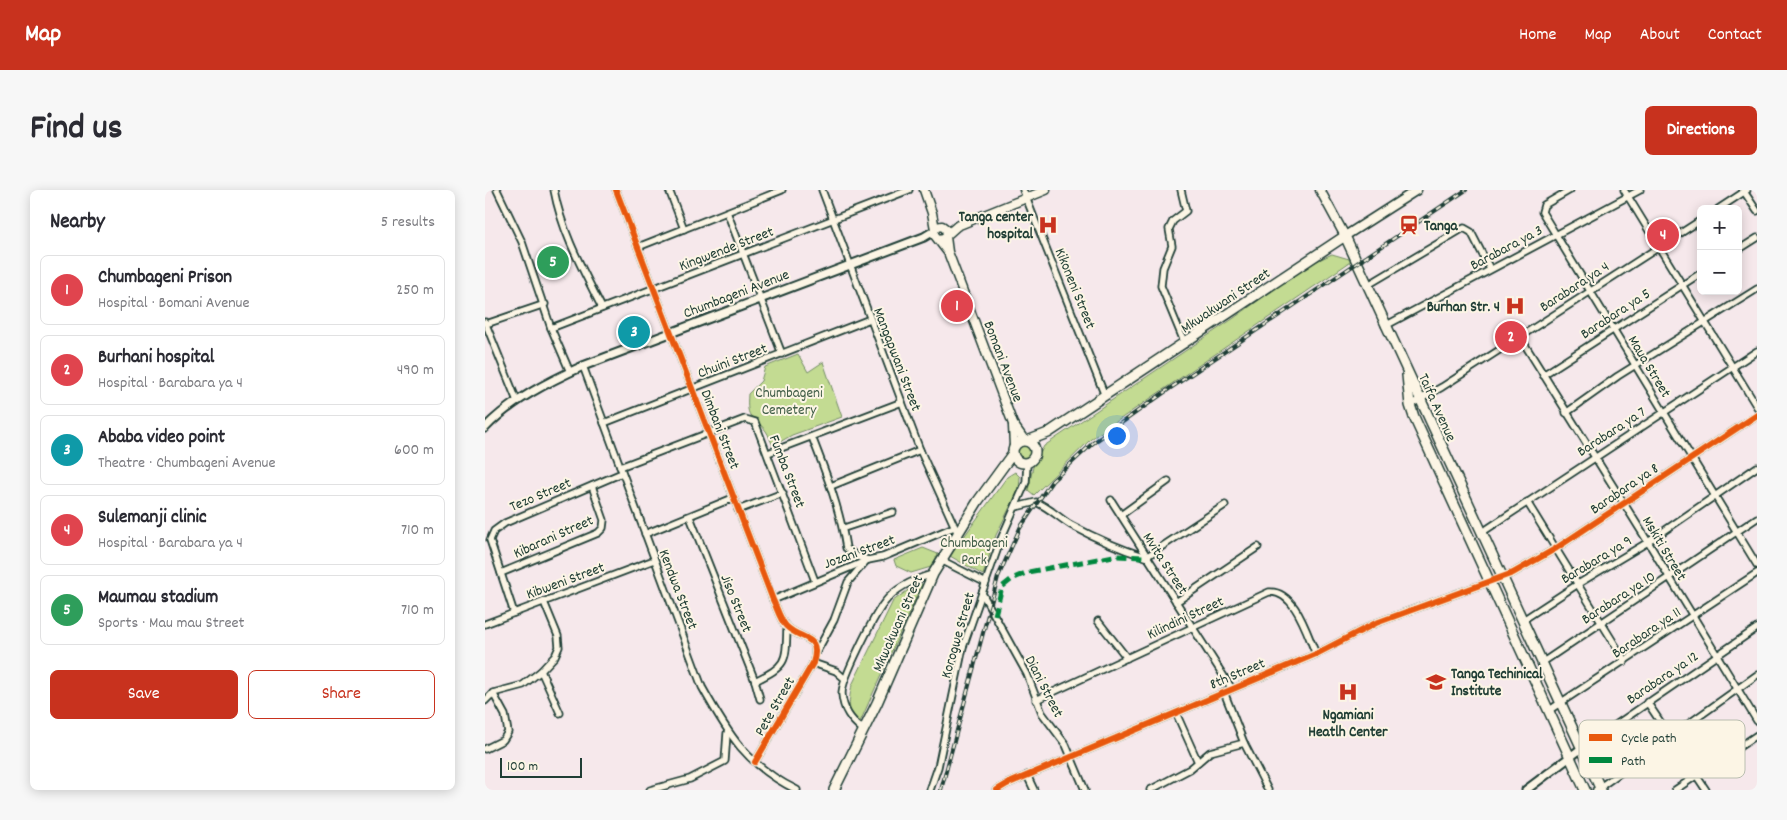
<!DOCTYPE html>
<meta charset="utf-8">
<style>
:root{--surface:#fff;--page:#f7f7f7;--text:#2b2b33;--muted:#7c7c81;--line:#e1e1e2;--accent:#c8321e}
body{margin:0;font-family:Dekko,sans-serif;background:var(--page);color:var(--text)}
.controls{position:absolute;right:15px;top:15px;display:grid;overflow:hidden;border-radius:8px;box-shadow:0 2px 12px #0003}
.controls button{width:45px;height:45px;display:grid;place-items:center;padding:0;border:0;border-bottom:1px solid var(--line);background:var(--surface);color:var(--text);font:25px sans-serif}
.scale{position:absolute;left:15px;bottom:12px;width:82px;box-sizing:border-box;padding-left:5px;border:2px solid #1f3d34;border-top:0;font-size:14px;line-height:18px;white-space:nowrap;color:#1f3d34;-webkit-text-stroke:4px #fcf5e5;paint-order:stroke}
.you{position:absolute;left:631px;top:245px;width:18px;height:18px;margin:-12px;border:4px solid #fff;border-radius:50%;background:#1a73e8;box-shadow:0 0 0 8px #1a73e833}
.badge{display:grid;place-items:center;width:32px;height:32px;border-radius:50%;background:var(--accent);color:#fff;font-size:16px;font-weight:700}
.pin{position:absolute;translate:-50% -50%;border:2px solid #fff;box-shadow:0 1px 5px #0006}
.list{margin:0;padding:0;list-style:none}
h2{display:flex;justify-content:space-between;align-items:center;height:65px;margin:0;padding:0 20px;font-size:21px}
h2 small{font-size:16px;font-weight:400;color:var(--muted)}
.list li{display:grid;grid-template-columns:32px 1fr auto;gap:15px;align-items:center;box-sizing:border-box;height:70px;margin:0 10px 10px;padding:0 10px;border:1px solid var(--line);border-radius:8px}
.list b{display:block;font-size:19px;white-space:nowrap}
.list p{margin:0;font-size:16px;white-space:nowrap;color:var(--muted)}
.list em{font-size:16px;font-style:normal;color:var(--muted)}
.actions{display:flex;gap:10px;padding:15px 20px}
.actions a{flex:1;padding:11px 0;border:1px solid var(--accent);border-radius:8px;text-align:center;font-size:18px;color:var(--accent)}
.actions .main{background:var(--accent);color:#fff}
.map{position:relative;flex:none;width:1272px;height:600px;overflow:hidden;border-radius:8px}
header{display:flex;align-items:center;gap:30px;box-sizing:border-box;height:70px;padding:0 25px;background:var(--accent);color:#fff}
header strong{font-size:24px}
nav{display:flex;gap:28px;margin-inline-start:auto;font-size:18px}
.intro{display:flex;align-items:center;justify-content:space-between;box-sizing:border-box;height:120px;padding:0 30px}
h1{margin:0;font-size:35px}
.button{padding:12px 22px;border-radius:8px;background:var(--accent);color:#fff;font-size:18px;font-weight:700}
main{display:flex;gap:30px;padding:0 30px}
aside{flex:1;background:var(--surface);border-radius:8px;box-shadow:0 2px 12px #0003}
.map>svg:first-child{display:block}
</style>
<header>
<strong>Map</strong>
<nav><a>Home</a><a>Map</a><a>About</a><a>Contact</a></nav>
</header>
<div class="intro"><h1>Find us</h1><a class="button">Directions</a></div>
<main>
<aside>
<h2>Nearby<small>5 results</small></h2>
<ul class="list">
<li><span class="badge" style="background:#e0444e">1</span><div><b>Chumbageni Prison</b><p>Hospital · Bomani Avenue</p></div><em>250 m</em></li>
<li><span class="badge" style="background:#e0444e">2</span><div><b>Burhani hospital</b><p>Hospital · Barabara ya 4</p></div><em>490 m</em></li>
<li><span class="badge" style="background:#0f9aa8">3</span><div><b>Ababa video point</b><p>Theatre · Chumbageni Avenue</p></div><em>600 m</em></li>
<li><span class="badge" style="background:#e0444e">4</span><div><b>Sulemanji clinic</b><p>Hospital · Barabara ya 4</p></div><em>710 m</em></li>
<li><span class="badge" style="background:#2e9e5b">5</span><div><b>Maumau stadium</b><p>Sports · Mau mau Street</p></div><em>710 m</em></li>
</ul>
<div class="actions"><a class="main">Save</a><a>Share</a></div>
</aside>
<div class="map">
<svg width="1272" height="600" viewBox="0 0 1272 600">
<rect width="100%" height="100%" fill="#f6e8eb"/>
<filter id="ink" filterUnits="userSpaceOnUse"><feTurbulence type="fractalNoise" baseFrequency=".02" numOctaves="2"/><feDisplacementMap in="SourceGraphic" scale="10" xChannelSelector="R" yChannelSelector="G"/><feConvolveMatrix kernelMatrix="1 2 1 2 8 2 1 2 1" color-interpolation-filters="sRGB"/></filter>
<g filter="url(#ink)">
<g fill="#c3db92" stroke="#718c63">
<path d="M847 64 864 69 865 72 606 249 549 305 543 300 548 277 559 256 749 128 821 76Z"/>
<path d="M313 164 323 182 338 172 357 227 307 245 288 256C286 252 284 245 281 241 267 223 261 232 263 204L276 191 280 177Z"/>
<circle cx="539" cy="262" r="7"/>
<path d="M530 282 535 287 534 299 511 345 498 385 465 366 522 287Z"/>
<path d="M438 358 453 364 446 377 426 383 411 376 409 370Z"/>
<path d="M433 393 437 394 375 532C361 526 364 508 367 495L408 411Z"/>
</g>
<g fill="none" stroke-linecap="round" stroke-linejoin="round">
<defs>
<g id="minor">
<path d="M12 0 37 52 66 138 85 182"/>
<path d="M69 0C77 43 98 80 117 118"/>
<path d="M131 0 288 410C292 418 295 430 301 436 316 451 337 444 328 473L270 572"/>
<path d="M184 0 199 39"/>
<path d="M337 0 435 260 473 344"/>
<path d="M538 0 620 206"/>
<path d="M696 0 701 21 688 31 684 39 687 56 678 78 676 96 700 154"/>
<path d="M1085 0 1059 15 1057 22 1272 375"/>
<path d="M1139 0 1272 217"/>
<path d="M1258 0 1272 21"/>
<path d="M1233 19 1262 0"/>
<path d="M242 22 297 164"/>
<path d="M153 57 297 0"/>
<path d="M1253 60 1272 48"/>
<path d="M883 95 979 38 986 42 1005 79"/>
<path d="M0 132 32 211"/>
<path d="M1 134 60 114"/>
<path d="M900 136 1155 0"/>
<path d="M66 138 424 0"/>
<path d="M1035 147 1163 352 1272 531"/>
<path d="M98 176 217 497C243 544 262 576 312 600"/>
<path d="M1058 185 1216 83"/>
<path d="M925 215 957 197 1216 30"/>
<path d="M1081 223 1133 186 1272 99"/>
<path d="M119 233 385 129"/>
<path d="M327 247C341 283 355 319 361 358L373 367 383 370"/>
<path d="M283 263 417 212"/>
<path d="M135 277 260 229 270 232 330 391"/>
<path d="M346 296 435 260"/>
<path d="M626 310 747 499"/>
<path d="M1042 312 1140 471"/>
<path d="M531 317 551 312C565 318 574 328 586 335 610 348 635 359 661 367L740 315"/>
<path d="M253 320 298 303"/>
<path d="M636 325 683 291"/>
<path d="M205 327 270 491 275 509"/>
<path d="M359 338 408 322"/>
<path d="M996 343 1272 161"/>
<path d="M160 344 248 308"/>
<path d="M456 370 501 393"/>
<path d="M16 383 113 343 118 338 119 330 107 296"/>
<path d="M497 403 542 484 557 523 581 555 600 600"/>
<path d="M288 410 383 370 398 367 469 337"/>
<path d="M691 412 773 357"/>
<path d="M29 423 5 350 9 341 20 333 137 283"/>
<path d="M1038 430 1093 394 1163 352 1272 277"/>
<path d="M613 431 642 468"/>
<path d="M0 434 169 370"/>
<path d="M331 463 349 430 363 392 381 371"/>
<path d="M1058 472 1272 328"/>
<path d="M328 473 351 481 360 489"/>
<path d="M56 481 75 523"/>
<path d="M270 491C302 475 301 473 302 437"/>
<path d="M739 502 759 553 783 600"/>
<path d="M551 510 784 402C810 400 822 444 831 464"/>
<path d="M0 511 8 503 38 495 56 481 70 466 74 457 73 446 59 412"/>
<path d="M1162 512 1221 600"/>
<path d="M1063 521 1272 383"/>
<path d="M691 523 713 572"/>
<path d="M377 539C366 530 358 520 357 504 356 490 389 426 399 413 410 398 430 389 448 384"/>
<path d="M1097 558 1272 438"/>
<path d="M0 559 18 550 23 542 20 525 8 503"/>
<path d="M542 585 549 600"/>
<path d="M165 600 205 589 240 571 242 543"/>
<path d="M445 600 453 577 478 457 516 349 541 292 542 273"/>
<path d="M512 600 522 594 831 464 891 433 1028 383 1070 359 1272 225"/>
<path d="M665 600 705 579 725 562 759 553"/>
<path d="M1111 600 1272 485"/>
<path d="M1190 600 1272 545"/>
</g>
<g id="tertiary">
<path d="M0 238C27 210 63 192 98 176L439 47 449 41"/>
<path d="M1041 600 1097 558"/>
</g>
<g id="secondary">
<path d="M439 0 447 23 450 39"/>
<path d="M835 0 860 46 932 0"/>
<path d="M462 45 472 36 561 0"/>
<path d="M461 47 463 62 528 234 540 251"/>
<path d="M453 49 459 48 462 45 461 39 457 36 451 37 448 43 462 61"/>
<path d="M528 236 529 256"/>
</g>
<g id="primary">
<path d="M922 185 925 215 929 227 1100 600"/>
<circle cx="539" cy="262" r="11"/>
<path d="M542 251 563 243 860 46 1116 600"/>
<path d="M349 600 392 513 448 384 493 311 528 263"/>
</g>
</defs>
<use href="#minor" stroke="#1f3d34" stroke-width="9"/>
<use href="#tertiary" stroke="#1f3d34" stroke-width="11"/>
<use href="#secondary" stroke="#1f3d34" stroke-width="11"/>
<use href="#primary" stroke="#1f3d34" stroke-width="12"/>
<use href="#minor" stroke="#fcf5e5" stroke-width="5.5"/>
<use href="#tertiary" stroke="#fcf5e5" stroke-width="7"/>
<use href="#secondary" stroke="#fcf5e5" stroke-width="8"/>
<use href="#primary" stroke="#fcf5e5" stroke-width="9"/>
<defs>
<path id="rail" d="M456 600 513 387 535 338 567 291 608 253 684 199 981 0"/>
</defs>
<use href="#rail" stroke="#1f3d34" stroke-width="4"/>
<use href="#rail" stroke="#fcf5e5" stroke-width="2" stroke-dasharray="5.5" stroke-linecap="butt"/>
<path stroke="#00873e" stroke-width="5" stroke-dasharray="10 5" stroke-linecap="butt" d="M510 425 517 397 527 389 543 382 629 366 661 367"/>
<defs>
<g id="cycleway">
<path d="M131 0 288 410C292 418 295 430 301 436 316 451 337 444 328 473L270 572"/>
<path d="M512 600 522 594 831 464 891 433 1028 383 1070 359 1272 225"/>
</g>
</defs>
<use href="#cycleway" stroke="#fcf5e5" stroke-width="9"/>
<use href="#cycleway" stroke="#e8590c" stroke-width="6"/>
</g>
</g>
<defs>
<symbol id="hospital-bare" viewBox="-9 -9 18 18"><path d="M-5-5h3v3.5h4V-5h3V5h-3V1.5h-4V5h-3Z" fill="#c8321e" stroke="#fcf5e5" stroke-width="2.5" paint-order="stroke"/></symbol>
<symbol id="station-bare" viewBox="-9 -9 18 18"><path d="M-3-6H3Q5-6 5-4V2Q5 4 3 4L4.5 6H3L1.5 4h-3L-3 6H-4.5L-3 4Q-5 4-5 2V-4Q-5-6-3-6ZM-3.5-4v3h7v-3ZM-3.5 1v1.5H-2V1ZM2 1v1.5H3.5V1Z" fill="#c8321e" stroke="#fcf5e5" stroke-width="2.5" paint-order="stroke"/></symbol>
<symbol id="university-bare" viewBox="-9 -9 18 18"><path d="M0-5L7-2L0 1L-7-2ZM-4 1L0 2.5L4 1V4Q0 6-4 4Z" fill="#c8321e" stroke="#fcf5e5" stroke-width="2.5" paint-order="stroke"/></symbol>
</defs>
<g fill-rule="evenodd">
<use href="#hospital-bare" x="549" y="21" width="28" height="28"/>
<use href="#station-bare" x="910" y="21" width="28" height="28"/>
<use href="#hospital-bare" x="1016" y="102" width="28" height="28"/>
<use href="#university-bare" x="937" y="478" width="28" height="28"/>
<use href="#hospital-bare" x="849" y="488" width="28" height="28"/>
</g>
<g text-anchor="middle" stroke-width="4" stroke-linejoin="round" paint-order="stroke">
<g font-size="15" font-weight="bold" fill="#1f3d34" stroke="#fcf5e5" text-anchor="end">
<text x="548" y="31">Tanga center<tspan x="548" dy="17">hospital</tspan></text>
<text x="939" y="40" text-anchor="start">Tanga</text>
<text x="1015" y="121">Burhan Str. 4</text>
<text x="966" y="488" text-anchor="start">Tanga Techinical<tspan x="966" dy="17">Institute</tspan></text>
<text x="863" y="529" text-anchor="middle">Ngamiani<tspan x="863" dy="17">Heatlh Center</tspan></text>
</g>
<g font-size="15" fill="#1f3d34" stroke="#fcf5e5">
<text transform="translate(1021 57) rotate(-28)" y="5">Barabara ya 3</text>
<text transform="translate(241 58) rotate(-21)" y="5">Kingwende Street</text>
<text transform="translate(1089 96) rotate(-33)" y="5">Barabara ya 4</text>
<text transform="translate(591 98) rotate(68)" y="5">Kikoneni Street</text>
<text transform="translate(251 103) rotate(-21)" y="5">Chumbageni Avenue</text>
<text transform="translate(740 110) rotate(-34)" y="5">Mkwakwani Street</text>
<text transform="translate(1130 123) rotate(-33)" y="5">Barabara ya 5</text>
<text transform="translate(413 169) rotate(69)" y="5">Mangapwani Street</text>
<text transform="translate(247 170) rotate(-21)" y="5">Chuini Street</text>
<text transform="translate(519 171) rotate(69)" y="5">Bomani Avenue</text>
<text transform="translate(1165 176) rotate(59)" y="5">Maua Street</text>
<text transform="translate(953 217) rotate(66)" y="5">Taifa Avenue</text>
<text transform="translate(236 239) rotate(69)" y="5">Dimbani Street</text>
<text transform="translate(1126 241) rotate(-33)" y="5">Barabara ya 7</text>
<text transform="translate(303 281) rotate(69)" y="5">Fumba Street</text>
<text transform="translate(1139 298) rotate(-34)" y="5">Barabara ya 8</text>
<text transform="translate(55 304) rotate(-23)" y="5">Tezo Street</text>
<text transform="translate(68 346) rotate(-24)" y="5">Kibarani Street</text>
<text transform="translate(1180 358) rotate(59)" y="5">Mskiti Street</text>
<text transform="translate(374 361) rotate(-20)" y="5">Jozani Street</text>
<text transform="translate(1111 369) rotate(-31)" y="5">Barabara ya 9</text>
<text transform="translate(681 373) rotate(57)" y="5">Mvita Street</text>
<text transform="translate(80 390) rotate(-20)" y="5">Kibweni Street</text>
<text transform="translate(194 399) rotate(69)" y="5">Kendwa Street</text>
<text transform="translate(1133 407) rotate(-33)" y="5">Barabara ya 10</text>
<text transform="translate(252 413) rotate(68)" y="5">Jiso Street</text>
<text transform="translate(700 427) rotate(-25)" y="5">Kilindini Street</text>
<text transform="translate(412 433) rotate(-66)" y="5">Mkwakwani Street</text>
<text transform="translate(1161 442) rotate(-34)" y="5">Barabara ya 11</text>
<text transform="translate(472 445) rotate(-74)" y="5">Korogwe Street</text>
<text transform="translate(752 483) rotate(-23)" y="5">8th Street</text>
<text transform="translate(1177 487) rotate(-34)" y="5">Barabara ya 12</text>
<text transform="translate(560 496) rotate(63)" y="5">Diani Street</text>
<text transform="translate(289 516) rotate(-60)" y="5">Pete Street</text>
</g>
<g font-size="15" fill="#405d47" stroke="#fcf5e5">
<text x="304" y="207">Chumbageni<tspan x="304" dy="17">Cemetery</tspan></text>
<text x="489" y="357">Chumbageni<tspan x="489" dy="17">Park</tspan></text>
</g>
</g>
<rect x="1094" y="530" width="166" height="58" rx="8" fill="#fcf5e5" stroke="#babeb0" stroke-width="1"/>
<rect x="1104" y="544" width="23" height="7" fill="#e8590c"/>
<rect x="1104" y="567" width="23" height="6" fill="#00873e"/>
<g font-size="14" fill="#1f3d34">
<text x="1136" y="552">Cycle path</text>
<text x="1136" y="575">Path</text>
</g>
</svg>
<div class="controls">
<button>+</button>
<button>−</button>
</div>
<div class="scale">100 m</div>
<div class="you"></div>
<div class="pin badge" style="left:472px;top:116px;background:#e0444e">1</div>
<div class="pin badge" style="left:1026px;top:147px;background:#e0444e">2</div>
<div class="pin badge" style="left:149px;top:142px;background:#0f9aa8">3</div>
<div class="pin badge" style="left:1178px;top:45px;background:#e0444e">4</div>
<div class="pin badge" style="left:68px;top:72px;background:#2e9e5b">5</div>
</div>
</main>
